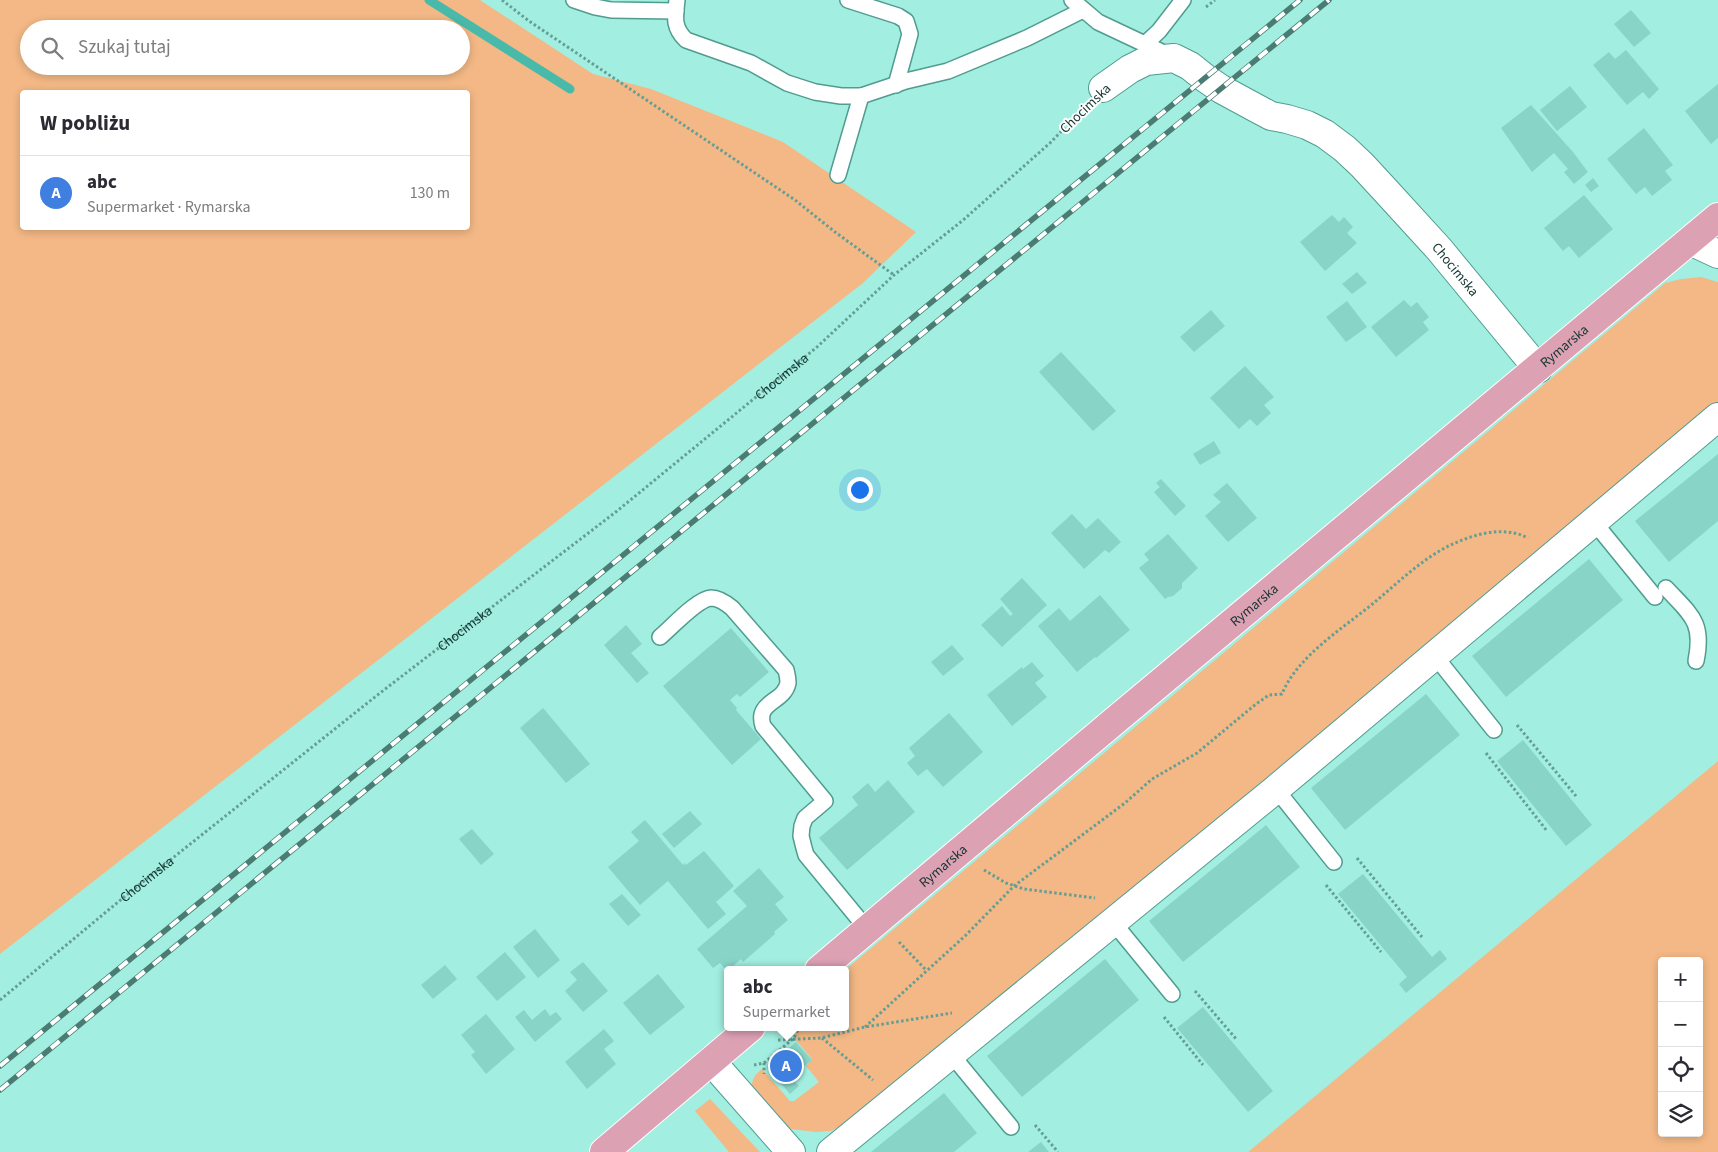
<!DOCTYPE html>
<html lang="pl">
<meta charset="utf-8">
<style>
:root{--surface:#fff;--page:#f2f2f3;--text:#2b2b33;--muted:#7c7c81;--line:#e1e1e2;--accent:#b92d64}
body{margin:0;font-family:"Source Sans 3",sans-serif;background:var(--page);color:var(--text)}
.controls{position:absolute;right:15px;bottom:15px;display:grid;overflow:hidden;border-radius:5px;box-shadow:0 2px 8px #0003}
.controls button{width:45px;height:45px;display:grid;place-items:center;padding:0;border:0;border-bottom:1px solid var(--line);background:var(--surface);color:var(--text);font:25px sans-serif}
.you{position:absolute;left:859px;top:489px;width:18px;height:18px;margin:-12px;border:4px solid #fff;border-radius:50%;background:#1a73e8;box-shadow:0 0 0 8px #1a73e833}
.badge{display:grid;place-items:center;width:32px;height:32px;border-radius:50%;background:var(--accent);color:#fff;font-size:16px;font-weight:700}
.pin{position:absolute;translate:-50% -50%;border:2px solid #fff;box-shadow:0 1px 5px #0006}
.popup{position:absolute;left:724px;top:966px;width:125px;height:65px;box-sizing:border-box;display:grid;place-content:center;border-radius:5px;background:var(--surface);filter:drop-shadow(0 1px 4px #0005);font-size:16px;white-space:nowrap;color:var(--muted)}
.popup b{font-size:19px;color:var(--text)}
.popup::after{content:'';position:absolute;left:50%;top:100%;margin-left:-10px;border:10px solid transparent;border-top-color:var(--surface)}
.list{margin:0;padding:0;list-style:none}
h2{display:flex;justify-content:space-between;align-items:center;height:65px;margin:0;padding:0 20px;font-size:21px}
h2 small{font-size:16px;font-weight:400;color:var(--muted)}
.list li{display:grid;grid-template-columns:32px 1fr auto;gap:15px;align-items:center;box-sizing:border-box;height:75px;padding:0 20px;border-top:1px solid var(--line)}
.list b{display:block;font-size:19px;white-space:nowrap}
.list p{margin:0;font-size:16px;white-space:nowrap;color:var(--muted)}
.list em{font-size:16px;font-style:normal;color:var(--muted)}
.icon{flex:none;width:28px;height:28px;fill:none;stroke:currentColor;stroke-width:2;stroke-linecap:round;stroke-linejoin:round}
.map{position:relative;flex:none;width:1718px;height:1152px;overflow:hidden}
.search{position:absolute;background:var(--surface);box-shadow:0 2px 8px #0003;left:20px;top:20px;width:450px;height:55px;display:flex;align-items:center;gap:12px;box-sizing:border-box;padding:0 18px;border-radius:28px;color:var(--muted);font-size:19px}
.panel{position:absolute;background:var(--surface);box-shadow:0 2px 8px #0003;left:20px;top:90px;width:450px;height:140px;border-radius:5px}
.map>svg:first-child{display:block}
</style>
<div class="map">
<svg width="1718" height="1152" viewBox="0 0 1718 1152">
<rect width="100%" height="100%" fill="#a2efe1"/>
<g fill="#f3b885" fill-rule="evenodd">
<path d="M0 0H480L593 74 651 89 783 142 916 232 863 283 0 954ZM29 29H461V66H29ZM22 92H468V228H22Z"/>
<path d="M1701 277 1718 282V405L851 1121 831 1131 816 1132 791 1129 778 1123 752 1090C751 1079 755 1075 762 1069L790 1101H794L819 1082 806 1066 812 1059 793 1037 796 1035 789 1027H845V970L1665 283 1681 279Z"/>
<path d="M1718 761V1152H1248ZM1662 961H1699V1133H1662Z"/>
<path d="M710 1099 760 1152H729L695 1111Z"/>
</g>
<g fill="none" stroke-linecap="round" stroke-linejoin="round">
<path stroke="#49baaa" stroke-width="9" d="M429 0 570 89"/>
</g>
<g fill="#88d5c8">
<path d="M1631 10 1651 33 1634 47 1614 24Z"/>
<path d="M1626 50 1659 89 1649 99 1643 92 1627 105 1593 65 1609 52 1615 59Z"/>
<path d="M1718 84V138L1711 144 1685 111Z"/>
<path d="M1570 86 1587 107 1557 131 1540 110Z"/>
<path d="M1531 105 1573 152 1588 172 1574 184 1564 172 1568 169 1554 153 1532 172 1501 128Z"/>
<path d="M1644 128 1673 165 1665 171 1672 180 1652 196 1645 187 1636 194 1607 159Z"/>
<path d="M1593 178 1599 186 1591 192 1585 185Z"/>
<path d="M1584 195 1613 229 1579 258 1569 246 1563 251 1544 228Z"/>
<path d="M1332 215 1339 222 1344 217 1353 227 1347 233 1357 243 1325 271 1300 242Z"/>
<path d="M1357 272 1367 283 1352 294 1342 284Z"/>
<path d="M1404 300 1411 307 1417 302 1429 317 1423 322 1429 330 1396 357 1371 327Z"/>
<path d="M1347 301 1367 327 1346 342 1326 317Z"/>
<path d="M1211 310 1225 326 1194 352 1180 337Z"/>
<path d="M1061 352 1116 411 1093 431 1039 372Z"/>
<path d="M1245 366 1274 397 1264 405 1271 413 1257 426 1250 419 1239 429 1210 398Z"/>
<path d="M1214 441 1221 453 1200 465 1193 454Z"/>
<path d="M1718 454V521L1669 562 1635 521Z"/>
<path d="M1161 479 1186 506 1175 516 1154 492 1160 487 1156 483Z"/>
<path d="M1227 483 1257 518 1228 542 1205 516 1221 502 1213 495Z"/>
<path d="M1072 514 1086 529 1098 518 1121 542 1109 553 1105 550 1084 569 1051 533Z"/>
<path d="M1168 534 1198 568 1182 583V588L1173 596 1168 597 1165 599 1139 568 1149 560 1144 554Z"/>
<path d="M1589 559 1623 600 1506 697 1472 656Z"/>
<path d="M1022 578 1047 605 1002 647 981 625 1002 606 1010 616 1013 614 1000 599Z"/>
<path d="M1100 595 1130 630 1096 658 1095 657 1077 672 1038 626 1059 608 1070 621Z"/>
<path d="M626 625 642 644 631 653 649 673 637 683 604 645Z"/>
<path d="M731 628 769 672 740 697 737 694 730 700 737 708 736 710 761 739 732 765 663 686Z"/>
<path d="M952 645 964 659 943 676 931 662Z"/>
<path d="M1032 662 1044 676 1035 683 1047 697 1012 726 987 695 1022 667 1023 669Z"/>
<path d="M1426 694 1460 735 1345 830 1311 788Z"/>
<path d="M543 708 590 764 566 783 520 728Z"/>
<path d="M949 713 983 752 943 787 927 769 918 776 907 763 915 756 909 748Z"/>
<path d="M1523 740 1592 825 1566 846 1497 761Z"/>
<path d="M888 780 915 812 847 870 819 838 858 805 852 797 868 783 875 792Z"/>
<path d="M690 811 702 824 674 848 662 834Z"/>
<path d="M645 820 683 865 685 863 686 865 704 851 734 886 716 902 726 914 708 929 668 881 640 905 608 867 639 841 631 832Z"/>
<path d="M1266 825 1300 867 1183 962 1149 921Z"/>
<path d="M472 829 494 854 481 865 459 839Z"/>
<path d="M759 868 784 897 775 904 788 920 774 932 775 934 743 962 741 959 727 971 720 963 713 968 697 949 747 906 733 891Z"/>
<path d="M1363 874 1432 957 1440 950 1447 959 1406 993 1399 984 1407 977 1338 894Z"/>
<path d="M622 894 641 915 628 926 609 904Z"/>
<path d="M535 929 560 960 538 978 513 947Z"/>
<path d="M505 952 526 977 497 1001 476 977Z"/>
<path d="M1105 959 1139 1000 1022 1097 987 1056Z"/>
<path d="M583 962 608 991 583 1012 565 991 577 980 570 972Z"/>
<path d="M445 965 457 979 433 999 421 985Z"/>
<path d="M658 974 685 1007 650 1035 623 1003Z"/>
<path d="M1203 1007 1273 1091 1248 1112 1177 1028Z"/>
<path d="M545 1009 550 1016 556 1012 562 1019 535 1042 515 1017 524 1010 532 1020Z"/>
<path d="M486 1014 515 1049 486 1074 471 1055 475 1052 461 1035Z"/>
<path d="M604 1029 614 1041 604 1049 616 1064 587 1089 565 1062Z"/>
<path d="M796 1042 812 1060 791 1077 799 1086 790 1094 767 1067Z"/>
<path d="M944 1093 977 1133 954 1152H871Z"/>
<path d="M1041 1142 1049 1152H1028Z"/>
</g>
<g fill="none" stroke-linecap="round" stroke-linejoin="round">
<defs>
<g id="lane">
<path d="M574 0 595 7 611 10 676 11"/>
<path d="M677 0C675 18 673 27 686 40L751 63 787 83 815 92 841 96H861L906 81 948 71 1027 38 1083 10"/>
<path d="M848 0 898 16 906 21 910 34 896 85"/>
<path d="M1072 0 1098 22 1168 55"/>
<path d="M1145 44 1159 31 1183 0"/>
<path d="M838 175 861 96"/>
<path d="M1594 522 1655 597"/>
<path d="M1666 588C1691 615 1704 622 1696 661"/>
<path d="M660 637C671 628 697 599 711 598 719 598 726 603 732 608L786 670C787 674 788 679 788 683 784 703 755 701 763 726L825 801 805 818 802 826 801 836 804 848 806 855 867 929"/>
<path d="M1435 656 1494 730"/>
<path d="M1276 789 1334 862"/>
<path d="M1113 922 1172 994"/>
<path d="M951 1054 1011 1127"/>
</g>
<g id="street">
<path id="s2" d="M1103 88 1130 69 1146 61 1174 58 1190 66 1205 78 1221 89 1256 108 1271 116 1287 119 1307 125 1325 134 1345 149 1362 165 1386 191 1439 249 1538 369"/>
<path d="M1690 241 1718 254"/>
<path d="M711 1061 791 1152"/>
<path d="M831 1152 1276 789 1718 417"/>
</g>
<g id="primary">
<path id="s3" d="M819 970 1112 723 1718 217"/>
<path d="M604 1152 751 1027"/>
</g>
</defs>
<use href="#lane" stroke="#509c90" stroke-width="18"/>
<use href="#street" stroke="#509c90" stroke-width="30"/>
<use href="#primary" stroke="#fff" stroke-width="30"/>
<g stroke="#659e94" stroke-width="3" stroke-dasharray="2.5 2.5" stroke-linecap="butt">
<path d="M502 0 529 21 795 200 835 232 894 275"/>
<path d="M1206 7 1215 0"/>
<path d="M1517 725 1576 796"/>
<path d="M1486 753 1547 831"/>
<path d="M1357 858 1422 937"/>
<path d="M984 870 1006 883 1024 889 1095 898"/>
<path d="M1326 885 1381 952"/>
<path d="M899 942 926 970"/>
<path d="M1195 991 1237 1040"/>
<path id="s1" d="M0 1000 135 888 380 693 617 511 817 347 894 275 962 221 1050 143 1084 108"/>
<path d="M1164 1017 1203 1065"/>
<path d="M865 1027 965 936 1014 886 1125 803 1152 779 1197 753 1256 704 1269 695 1282 694C1298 655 1344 628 1376 601 1400 581 1425 556 1455 543 1478 533 1505 526 1528 538"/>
<path d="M822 1038 873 1080"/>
<path d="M778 1040 821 1038 865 1027 952 1013"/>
<path d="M764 1063 794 1038 799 1027"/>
<path d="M754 1065 764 1063V1074"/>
<path d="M1035 1125 1058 1152"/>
</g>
<use href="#lane" stroke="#fff" stroke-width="15"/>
<use href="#street" stroke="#fff" stroke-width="28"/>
<use href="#primary" stroke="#dda1b4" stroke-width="28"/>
<defs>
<g id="rail">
<path d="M0 1066 1300 0"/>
<path d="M0 1090 1329 0"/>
</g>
</defs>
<use href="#rail" stroke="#4b7c74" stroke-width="5.5"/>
<use href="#rail" stroke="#fefefe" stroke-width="4" stroke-dasharray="11" stroke-linecap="butt"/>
</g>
<g text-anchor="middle" stroke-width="4" stroke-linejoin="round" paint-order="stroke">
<g font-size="14" fill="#14342f" stroke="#fefefe">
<text transform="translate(1085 108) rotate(-44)" y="5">Chocimska</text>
<text dy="5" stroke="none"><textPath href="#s2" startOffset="438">Chocimska</textPath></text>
<text dy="5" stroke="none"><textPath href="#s3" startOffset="972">Rymarska</textPath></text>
<text dy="5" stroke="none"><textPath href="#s1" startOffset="1000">Chocimska</textPath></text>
<text dy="5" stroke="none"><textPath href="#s3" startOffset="568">Rymarska</textPath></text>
<text dy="5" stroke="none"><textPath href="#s1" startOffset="595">Chocimska</textPath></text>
<text dy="5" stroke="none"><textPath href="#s3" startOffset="162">Rymarska</textPath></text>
<text dy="5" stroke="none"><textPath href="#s1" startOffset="190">Chocimska</textPath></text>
</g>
</g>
</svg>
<div class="controls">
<button>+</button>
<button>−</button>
<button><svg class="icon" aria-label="locate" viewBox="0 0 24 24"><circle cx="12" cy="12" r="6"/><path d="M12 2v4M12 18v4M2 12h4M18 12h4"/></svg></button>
<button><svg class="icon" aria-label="layers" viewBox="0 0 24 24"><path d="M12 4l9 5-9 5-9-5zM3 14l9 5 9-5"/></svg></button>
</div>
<div class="you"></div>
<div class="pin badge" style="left:786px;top:1066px;background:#3f7fe0">A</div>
<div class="popup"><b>abc</b>Supermarket</div>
<div class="search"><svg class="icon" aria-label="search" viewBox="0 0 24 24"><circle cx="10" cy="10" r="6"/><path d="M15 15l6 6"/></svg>Szukaj tutaj</div>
<section class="panel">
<h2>W pobliżu<small></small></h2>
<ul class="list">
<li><span class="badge" style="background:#3f7fe0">A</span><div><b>abc</b><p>Supermarket · Rymarska</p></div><em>130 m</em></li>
</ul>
</section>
</div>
